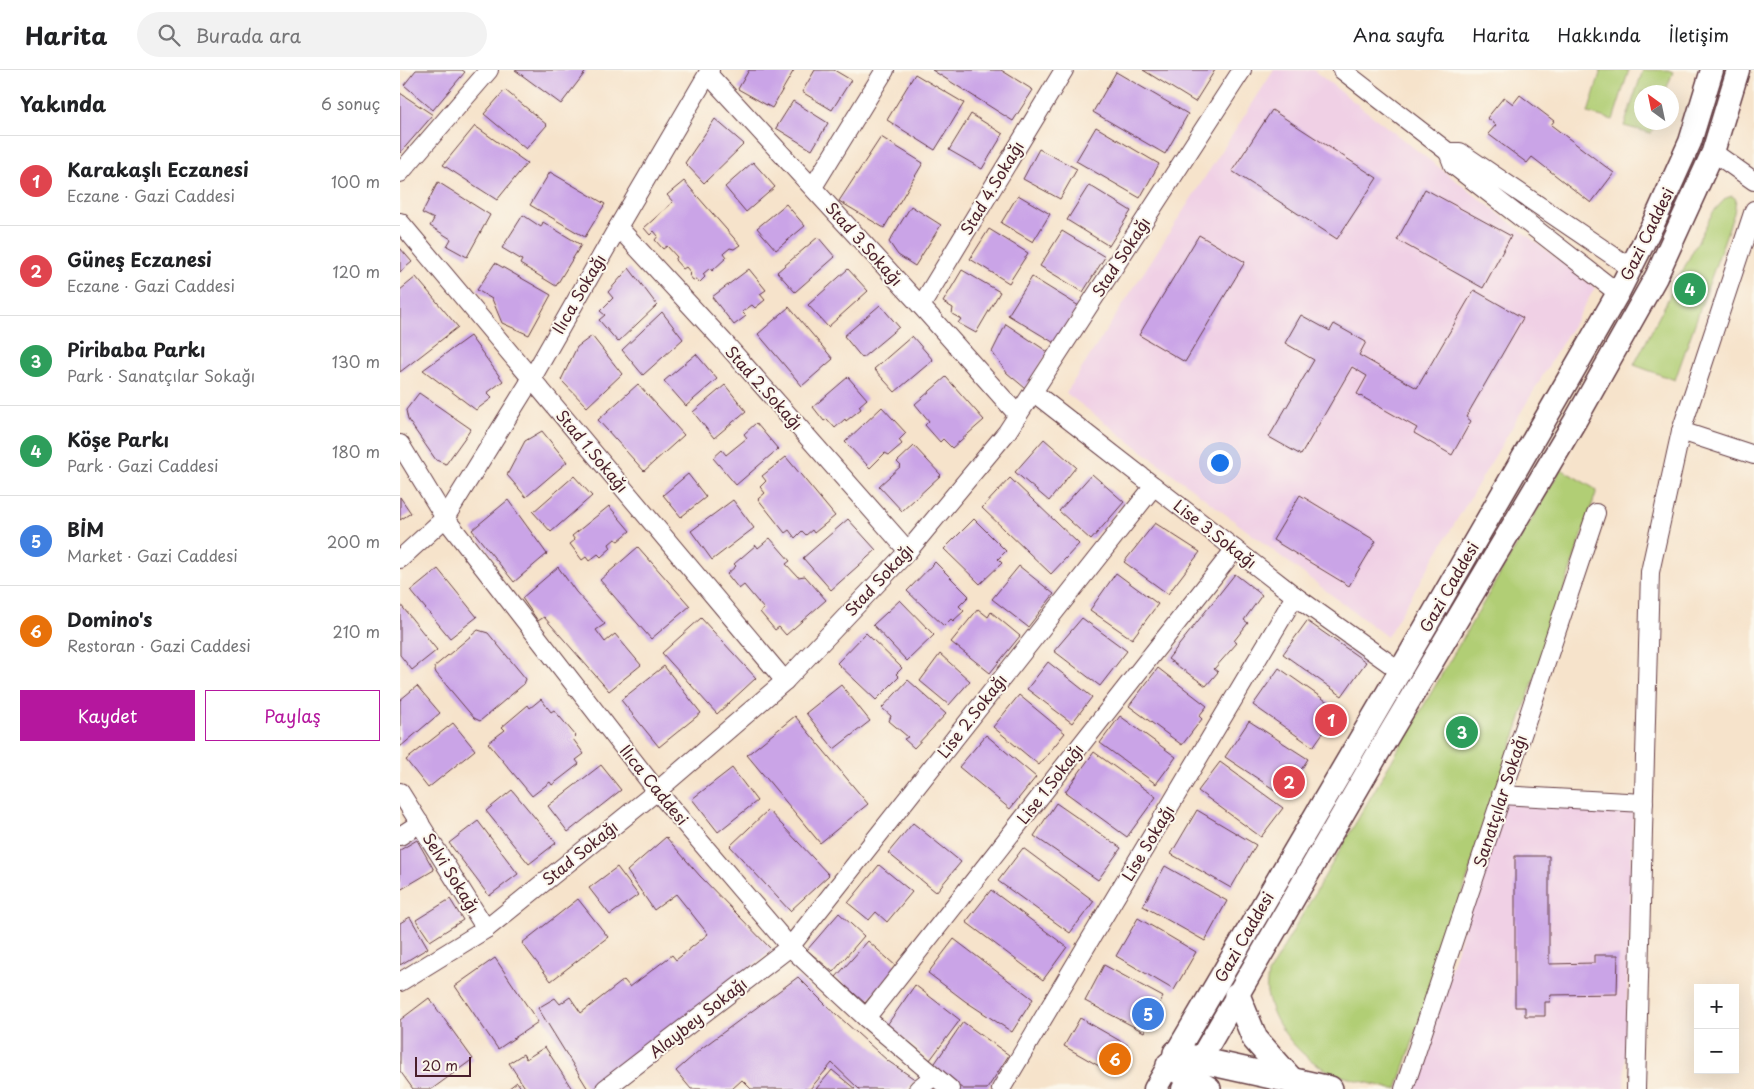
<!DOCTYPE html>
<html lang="tr">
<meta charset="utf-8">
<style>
:root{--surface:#fff;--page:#f2f2f2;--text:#202124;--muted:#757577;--line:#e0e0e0;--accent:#b5179e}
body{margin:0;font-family:"Playpen Sans",sans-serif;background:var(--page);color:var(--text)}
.controls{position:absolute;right:15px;bottom:15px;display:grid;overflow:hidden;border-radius:0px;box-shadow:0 5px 20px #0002}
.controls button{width:45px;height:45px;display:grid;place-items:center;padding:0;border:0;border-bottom:1px solid var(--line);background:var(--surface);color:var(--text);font:25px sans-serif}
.compass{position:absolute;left:1234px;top:15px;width:45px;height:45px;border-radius:50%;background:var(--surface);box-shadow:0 5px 20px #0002;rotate:327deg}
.scale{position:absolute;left:15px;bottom:12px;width:56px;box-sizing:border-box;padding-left:5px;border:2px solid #4a1f2b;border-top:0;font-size:14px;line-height:18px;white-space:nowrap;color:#4a1f2b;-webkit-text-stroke:4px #fbf7ec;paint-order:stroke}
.you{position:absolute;left:819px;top:392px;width:18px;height:18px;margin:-12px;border:4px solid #fff;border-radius:50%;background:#1a73e8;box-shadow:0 0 0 8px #1a73e833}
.badge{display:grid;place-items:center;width:32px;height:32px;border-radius:50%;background:var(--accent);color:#fff;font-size:16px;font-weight:700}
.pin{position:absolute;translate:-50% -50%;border:2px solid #fff;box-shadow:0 1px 5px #0006}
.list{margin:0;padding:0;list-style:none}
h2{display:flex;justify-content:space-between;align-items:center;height:65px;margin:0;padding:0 20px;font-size:21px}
h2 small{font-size:16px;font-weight:400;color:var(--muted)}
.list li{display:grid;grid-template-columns:32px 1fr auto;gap:15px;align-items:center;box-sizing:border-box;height:90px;padding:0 20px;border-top:1px solid var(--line)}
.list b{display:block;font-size:19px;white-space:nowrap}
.list p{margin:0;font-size:16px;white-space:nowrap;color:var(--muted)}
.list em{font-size:16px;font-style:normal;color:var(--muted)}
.actions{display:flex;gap:10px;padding:15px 20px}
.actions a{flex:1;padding:11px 0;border:1px solid var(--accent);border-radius:0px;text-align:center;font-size:18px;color:var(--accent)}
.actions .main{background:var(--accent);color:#fff}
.icon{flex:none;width:28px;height:28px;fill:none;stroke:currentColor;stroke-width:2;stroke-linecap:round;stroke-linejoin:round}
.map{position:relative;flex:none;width:1354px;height:1019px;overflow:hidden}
header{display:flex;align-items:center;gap:30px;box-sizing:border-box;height:70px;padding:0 25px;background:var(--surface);border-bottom:1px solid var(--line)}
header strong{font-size:24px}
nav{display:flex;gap:28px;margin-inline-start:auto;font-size:18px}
.search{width:350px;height:45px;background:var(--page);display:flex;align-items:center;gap:12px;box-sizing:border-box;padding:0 18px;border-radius:28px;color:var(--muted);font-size:19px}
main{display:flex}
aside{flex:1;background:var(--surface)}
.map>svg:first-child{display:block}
</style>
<header>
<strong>Harita</strong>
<div class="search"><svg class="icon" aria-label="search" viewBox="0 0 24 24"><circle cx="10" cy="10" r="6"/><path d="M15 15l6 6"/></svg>Burada ara</div>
<nav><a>Ana sayfa</a><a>Harita</a><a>Hakkında</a><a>İletişim</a></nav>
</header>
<main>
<aside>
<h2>Yakında<small>6 sonuç</small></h2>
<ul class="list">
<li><span class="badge" style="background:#e0444e">1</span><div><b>Karakaşlı Eczanesi</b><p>Eczane · Gazi Caddesi</p></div><em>100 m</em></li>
<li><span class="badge" style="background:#e0444e">2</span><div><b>Güneş Eczanesi</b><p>Eczane · Gazi Caddesi</p></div><em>120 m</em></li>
<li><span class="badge" style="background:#2e9e5b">3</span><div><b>Piribaba Parkı</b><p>Park · Sanatçılar Sokağı</p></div><em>130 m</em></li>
<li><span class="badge" style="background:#2e9e5b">4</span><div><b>Köşe Parkı</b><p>Park · Gazi Caddesi</p></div><em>180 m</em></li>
<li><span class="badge" style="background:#3f7fe0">5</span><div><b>BİM</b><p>Market · Gazi Caddesi</p></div><em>200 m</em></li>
<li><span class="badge" style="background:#e8710a">6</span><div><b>Domino's</b><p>Restoran · Gazi Caddesi</p></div><em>210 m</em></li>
</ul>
<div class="actions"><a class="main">Kaydet</a><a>Paylaş</a></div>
</aside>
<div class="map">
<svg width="1354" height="1019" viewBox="0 0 1354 1019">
<rect width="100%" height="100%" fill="#fbf7ec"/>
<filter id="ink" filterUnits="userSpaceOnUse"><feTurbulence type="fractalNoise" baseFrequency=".02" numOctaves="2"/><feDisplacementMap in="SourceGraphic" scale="10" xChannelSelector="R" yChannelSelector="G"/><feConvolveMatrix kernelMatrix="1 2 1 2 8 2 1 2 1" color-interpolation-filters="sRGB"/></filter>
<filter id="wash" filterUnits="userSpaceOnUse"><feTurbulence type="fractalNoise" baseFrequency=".0096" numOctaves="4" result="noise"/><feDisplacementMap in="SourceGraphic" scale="20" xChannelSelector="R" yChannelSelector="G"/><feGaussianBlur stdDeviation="1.12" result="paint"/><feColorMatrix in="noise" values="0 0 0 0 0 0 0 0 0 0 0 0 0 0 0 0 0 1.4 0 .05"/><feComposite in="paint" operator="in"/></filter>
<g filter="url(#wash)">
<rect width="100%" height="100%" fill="#f6e3cb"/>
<g fill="#f0d0e5">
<path d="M874 0H913L1195 218 987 567 666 323Z"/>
<path d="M1105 729 1233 738 1224 1019H1012Z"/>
</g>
<g fill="#b1ce74" stroke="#7e7650">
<path d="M1201 0H1229L1213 50 1188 43Z"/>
<path d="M1243 0H1268L1273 2 1265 22H1242V52L1255 53 1251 63 1224 56Z"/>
<path d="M1332 126 1336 129 1334 143 1275 310 1234 295 1313 142 1326 128Z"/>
<path d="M1161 399 1197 420 997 1019H991C972 1013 950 1010 931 1002 901 989 873 956 867 923 866 918 867 910 868 904Z"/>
</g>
<g id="blocks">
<g fill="#caa4e7">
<path d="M16 0H62L65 2 33 40 4 15Z"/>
<path d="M115 0H187L161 34Z"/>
<path d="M349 0H394L372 38 338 19Z"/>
<path d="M415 0H434L451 10 432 40 402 22Z"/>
<path d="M532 0H601L633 20 613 51Z"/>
<path d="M743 0H815L795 32Z"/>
<path d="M716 2 788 44 765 84 693 42Z"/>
<path d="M515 4 564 33 535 80 487 50Z"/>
<path d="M105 20 147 55 126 79 84 44Z"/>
<path d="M0 23 33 45 0 83Z"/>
<path d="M1120 25 1154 51 1151 55 1214 103 1191 133 1132 87 1127 93 1088 64 1096 55 1087 48 1104 27 1113 34Z"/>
<path d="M393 31 428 53 412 80 376 58Z"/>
<path d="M872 40 977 108 937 169 832 101Z"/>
<path d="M571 44 603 64 582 99 549 80Z"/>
<path d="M315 49 344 74 304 113 285 93Z"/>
<path d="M75 56 127 93 97 130 43 95Z"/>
<path d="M696 57 759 94 740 128 676 91Z"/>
<path d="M481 67 523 93 484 158 439 131Z"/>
<path d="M639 79 677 99 660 129 623 109Z"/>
<path d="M353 92 375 117 346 142 325 117Z"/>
<path d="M150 102 205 134 185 167 130 135Z"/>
<path d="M284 111 340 175 334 179 330 178 324 183 327 187 312 201 310 198 303 204 305 207 299 213 296 209 293 210 289 205 291 203 286 197 283 199 275 190 277 187 267 176 263 179 255 170 258 166 254 161 250 165 244 158 273 132 267 125Z"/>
<path d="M38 112 90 145 67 187 47 176 51 169 30 156 34 149 22 143Z"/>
<path d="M689 115 731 141 709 176 667 150Z"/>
<path d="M1025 119 1111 166 1083 218 997 170Z"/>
<path d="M618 125 650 144 633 172 601 153Z"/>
<path d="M386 134 405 156 376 180 357 158Z"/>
<path d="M511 136 541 155 515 196 498 185 489 172Z"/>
<path d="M123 145 141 157 143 152 181 175 156 216 120 194 122 190 102 178Z"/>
<path d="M589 159 628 183 609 213 570 189Z"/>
<path d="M662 161 705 187 683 222 640 196Z"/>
<path d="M799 165 845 192 785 292 739 265Z"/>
<path d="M418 167 435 187 395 222 377 202Z"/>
<path d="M0 178 12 192 0 202Z"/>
<path d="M95 193 151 225 129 265 102 253 92 229 77 220Z"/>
<path d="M229 198 257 235 218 272 199 250 205 245 200 241 213 228 208 222Z"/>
<path d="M349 199 366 220 360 224 365 230 355 238 352 235 342 242 346 246 334 255 312 227Z"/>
<path d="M448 199 468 221 428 257 408 235Z"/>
<path d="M562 200 600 222 576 263 558 253 561 249 552 244 553 238 543 232Z"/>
<path d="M16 207 58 257 0 302V220Z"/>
<path d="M632 207 679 236 656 274 608 245Z"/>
<path d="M1074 220 1123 248 1066 347 1071 351 1052 385 1014 363 1017 358 957 324 967 306 952 297 901 385 869 367 914 290 885 273 901 245 930 261 934 254 966 272 959 285 1017 318Z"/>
<path d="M480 235 499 257 462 288 444 266Z"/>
<path d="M389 237 433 289 402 316 358 264Z"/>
<path d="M262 242 283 269 243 305 222 280Z"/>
<path d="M606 254 648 282 625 318 607 303 592 282Z"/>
<path d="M70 266 103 311 87 323 92 328 76 340 23 300Z"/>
<path d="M192 266 222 304 187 337 161 310 177 277Z"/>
<path d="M512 266 533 290 495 322 474 299Z"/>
<path d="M296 284 317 309 286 336 264 311Z"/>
<path d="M448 307 467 329 459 336 461 339 446 351 445 349 435 358 427 349 424 351 413 337Z"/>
<path d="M546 307 584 350 552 378 543 369 540 372 525 355 529 351 515 334Z"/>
<path d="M238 314 284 365 244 401 198 350Z"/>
<path d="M325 315 346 341 314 368 293 342Z"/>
<path d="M19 323 71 359 46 394 36 390 8 350 6 340Z"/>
<path d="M482 337 506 363 499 370 502 374 489 385 485 383 470 398 445 372Z"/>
<path d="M356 353 378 379 336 415 313 388 322 380 326 385 347 368 344 364Z"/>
<path d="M142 361 167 392 126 427 107 405 125 371Z"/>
<path d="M644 369 676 397 649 431 615 402Z"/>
<path d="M514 376 541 405 502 441 479 416 501 396 497 392Z"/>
<path d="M386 387 435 446 414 463 412 460 406 465 402 461 395 468 389 460 385 463 358 429 365 423 360 417 366 411 362 406Z"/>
<path d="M288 404 306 427 281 447 263 425Z"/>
<path d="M692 404 724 432 691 470 659 441Z"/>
<path d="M174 406 192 426 151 462 133 442Z"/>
<path d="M610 408 679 474 651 504 582 438Z"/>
<path d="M900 425 976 471 949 516 873 470Z"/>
<path d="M0 427 11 443 0 450Z"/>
<path d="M108 430 147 484 114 512 72 460Z"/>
<path d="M333 430 354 458 312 490 291 461Z"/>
<path d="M209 436 230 461 218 471 215 469 209 474 211 478 201 487 198 484 189 491 186 487 182 490 170 474 175 470 172 466Z"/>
<path d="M448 449 476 480 431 520 403 488Z"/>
<path d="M574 449 606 481 598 489 602 493 580 514 544 479Z"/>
<path d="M755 453 800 482 768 524 724 492Z"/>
<path d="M370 468 390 491 386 494 398 507 405 506 426 530 386 565 379 557 375 560 360 542 364 539 344 515 339 519 327 504 336 496 334 494 356 475 358 478Z"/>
<path d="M238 477 290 536 251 569 200 510Z"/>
<path d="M535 492 569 526 559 536 564 541 553 551 551 549 544 556 507 521Z"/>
<path d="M619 496 654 524 628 557 592 529Z"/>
<path d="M158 497 176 522 205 554 196 560 205 572 215 564 241 595 209 621 144 547 138 551 122 528Z"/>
<path d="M38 499 77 547 50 568 11 521Z"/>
<path d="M716 503 758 534 732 569 690 540Z"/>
<path d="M835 504 862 525 844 550 848 553 834 571 837 573 814 599 818 602 806 616 768 589Z"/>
<path d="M500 530 534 565 507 591 473 555Z"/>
<path d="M0 534 37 580 12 600 0 585Z"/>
<path d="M578 539 588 547 591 542 620 566 590 603 551 572Z"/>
<path d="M301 548 356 608 317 644 262 583Z"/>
<path d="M682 548 727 581 700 616 654 581Z"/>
<path d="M907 551 966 592 942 626 883 584Z"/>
<path d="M78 560 88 563 126 609 124 614 80 651 74 648 36 603 34 597Z"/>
<path d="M466 563 502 598 496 604 499 607 476 630 437 593Z"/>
<path d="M540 584 570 611 549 635 520 611Z"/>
<path d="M648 592 692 627 672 653 627 619Z"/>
<path d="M264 596 301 643 259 677 221 630Z"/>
<path d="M758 598 807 636 799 646 802 649 782 675 729 636Z"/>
<path d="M879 598 939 640 913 677 853 635Z"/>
<path d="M508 610 546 644 514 678 504 669 508 667 489 651 491 646 482 638Z"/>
<path d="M441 615 470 651 434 679 406 643Z"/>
<path d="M17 616 40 643 0 677V630Z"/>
<path d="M619 625 665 663 639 695 593 657Z"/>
<path d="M141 629 151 642 154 640 176 666 173 669 184 684 176 690 179 694 152 715 150 712 132 726 88 673 105 660 102 657 128 635 130 638Z"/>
<path d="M395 646 468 734 420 773 347 685Z"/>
<path d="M720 646 776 687 756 714 700 673Z"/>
<path d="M849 651 908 689 884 726 825 687Z"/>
<path d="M53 653 75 680 28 718 6 690Z"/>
<path d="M586 665 636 707 610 739 559 697Z"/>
<path d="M694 682 756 727 727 767 665 722Z"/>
<path d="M820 692 883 738 861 767 798 721Z"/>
<path d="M201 695 221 720 168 762 148 736Z"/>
<path d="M332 698 357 731 318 762 292 729Z"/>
<path d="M112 720 156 773 129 794 86 741Z"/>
<path d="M656 733 721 778 698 810 634 766Z"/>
<path d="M368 740 429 805 390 841 330 776Z"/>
<path d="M797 740 856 775 831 818 771 784Z"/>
<path d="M78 751 118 804 89 826 49 773Z"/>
<path d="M513 753 561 792 536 822 488 783Z"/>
<path d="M266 767 300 806 372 880 244 984 195 1019H188L138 938 155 928 160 934 170 927 181 943 224 910 230 917 272 885 276 890 308 864 276 824 254 840 227 801Z"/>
<path d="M17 770 34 800 0 820V780Z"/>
<path d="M623 778 694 831 670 863 598 811Z"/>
<path d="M1115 786H1149V894L1194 893V885H1218L1217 924 1151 925 1150 932H1145V946H1125V937H1115Z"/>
<path d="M479 795 512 822 487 852 476 842 469 850 448 833Z"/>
<path d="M765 796 827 831 805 871 743 836Z"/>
<path d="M217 797 238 825 210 845 189 818Z"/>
<path d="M591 820 667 877 643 910 566 852Z"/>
<path d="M50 829 63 850 30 871 16 850Z"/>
<path d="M178 829 208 867 151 911 122 873Z"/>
<path d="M439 843 464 866 433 902 407 880Z"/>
<path d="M10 847 28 878 0 895V853Z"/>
<path d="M738 848 796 882 774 920 716 886Z"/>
<path d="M554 869 633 929 612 962 565 931 528 903Z"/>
<path d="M468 871 497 897 465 933 436 907Z"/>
<path d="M95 888 138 952 98 979 55 916Z"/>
<path d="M704 895 763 927 744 962 685 931Z"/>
<path d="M398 907 426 935 488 991 516 1010 507 1019H459L432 993 410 1019H351L342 1010 332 1019H291L276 1001 302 978Z"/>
<path d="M515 915 560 950 530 990 487 955Z"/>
<path d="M29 928 73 989 32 1019H13L0 1001V950Z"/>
<path d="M680 948 729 976 713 1004 664 976Z"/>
<path d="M563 952 609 985 587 1019H563L533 996Z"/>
<path d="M145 977 172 1019H126L109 993 123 984 126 989Z"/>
<path d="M432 1000 455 1019H416Z"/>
<path d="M117 1012 122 1019H108Z"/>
</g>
</g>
</g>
<g filter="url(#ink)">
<use href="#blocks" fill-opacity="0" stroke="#643c43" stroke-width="1"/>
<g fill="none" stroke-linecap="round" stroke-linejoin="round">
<defs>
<g id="minor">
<path d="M942 0 1048 82"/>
<path d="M308 4 521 236 618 345"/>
<path d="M1313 82 1354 111"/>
<path d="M0 103 89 0"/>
<path d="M413 117 485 0"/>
<path d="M0 152 385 611"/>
<path d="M218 157 324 272 508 481"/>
<path d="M1218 223 1053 95 1048 82H1060L1231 198"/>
<path d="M521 236 664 0"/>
<path d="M633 322 895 526 1000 601"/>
<path d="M1281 361 1354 385"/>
<path d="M0 374 45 448 257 721 390 877 466 948 550 1019"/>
<path d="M0 489 45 448 132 308 218 157 310 0"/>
<path d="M0 722 86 859"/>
<path d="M1101 725 1244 733"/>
<path d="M0 766 20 753"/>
<path d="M0 912 86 859 257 721 385 611 508 481 607 362 842 0"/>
<path d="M466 948 835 479"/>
<path d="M205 1019 390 877 754 416"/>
<path d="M518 1019 534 1006"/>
<path d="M601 1019 895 526"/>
<path d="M1004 1019 1196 443"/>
<path d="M1236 1019 1250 502 1281 361 1354 140"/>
</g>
<g id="tertiary">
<path d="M755 1019 1000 601 1218 223 1254 152 1290 72 1312 0"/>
<path d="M783 1019 981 678 1175 351 1256 207 1313 82 1338 0"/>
</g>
<g id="secondary">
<path d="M837 925 855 969 892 1011"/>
<path d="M776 983 799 990 930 1019"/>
<path d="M769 995 808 1019"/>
</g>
</defs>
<use href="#minor" stroke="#643c43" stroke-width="20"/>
<use href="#tertiary" stroke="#643c43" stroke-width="25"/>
<use href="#secondary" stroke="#643c43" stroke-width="28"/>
<use href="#minor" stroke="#fff" stroke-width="18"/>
<use href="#tertiary" stroke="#fff" stroke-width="22"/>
<use href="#secondary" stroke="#fff" stroke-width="25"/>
</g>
</g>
<g text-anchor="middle" stroke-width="4" stroke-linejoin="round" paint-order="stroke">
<g font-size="16" fill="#4a1f2b" stroke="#fbf7ec">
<text transform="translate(592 118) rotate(-59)" y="6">Stad 4.Sokağı</text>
<text transform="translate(1247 164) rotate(-64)" y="6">Gazi Caddesi</text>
<text transform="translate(464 174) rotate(48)" y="6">Stad 3.Sokağı</text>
<text transform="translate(721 187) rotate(-57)" y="6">Stad Sokağı</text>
<text transform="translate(179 224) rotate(-60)" y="6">Ilıca Sokağı</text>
<text transform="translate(364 318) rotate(48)" y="6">Stad 2.Sokağı</text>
<text transform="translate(192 381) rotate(50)" y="6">Stad 1.Sokağı</text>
<text transform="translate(815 464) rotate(38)" y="6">Lise 3.Sokağı</text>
<text transform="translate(479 510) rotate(-47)" y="6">Stad Sokağı</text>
<text transform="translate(1049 517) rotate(-60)" y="6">Gazi Caddesi</text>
<text transform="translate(572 646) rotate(-52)" y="6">Lise 2.Sokağı</text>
<text transform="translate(650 714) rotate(-52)" y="6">Lise 1.Sokağı</text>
<text transform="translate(254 715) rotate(51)" y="6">Ilıca Caddesi</text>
<text transform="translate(1100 731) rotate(-72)" y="6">Sanatçılar Sokağı</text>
<text transform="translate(748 773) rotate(-59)" y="6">Lise Sokağı</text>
<text transform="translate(180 783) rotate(-39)" y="6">Stad Sokağı</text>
<text transform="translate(51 803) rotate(58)" y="6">Selvi Sokağı</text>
<text transform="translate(844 867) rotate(-60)" y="6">Gazi Caddesi</text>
<text transform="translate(298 948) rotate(-38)" y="6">Alaybey Sokağı</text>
</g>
</g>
</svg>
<div class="controls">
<button>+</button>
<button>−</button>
</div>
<svg class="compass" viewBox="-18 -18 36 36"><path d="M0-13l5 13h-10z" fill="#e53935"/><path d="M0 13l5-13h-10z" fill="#757577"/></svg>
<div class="scale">20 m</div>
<div class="you"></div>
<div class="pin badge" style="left:931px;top:650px;background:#e0444e">1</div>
<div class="pin badge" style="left:889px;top:712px;background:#e0444e">2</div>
<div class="pin badge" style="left:1062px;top:662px;background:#2e9e5b">3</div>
<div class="pin badge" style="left:1290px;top:219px;background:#2e9e5b">4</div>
<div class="pin badge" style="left:748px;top:944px;background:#3f7fe0">5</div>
<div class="pin badge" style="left:715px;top:989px;background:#e8710a">6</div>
</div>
</main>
